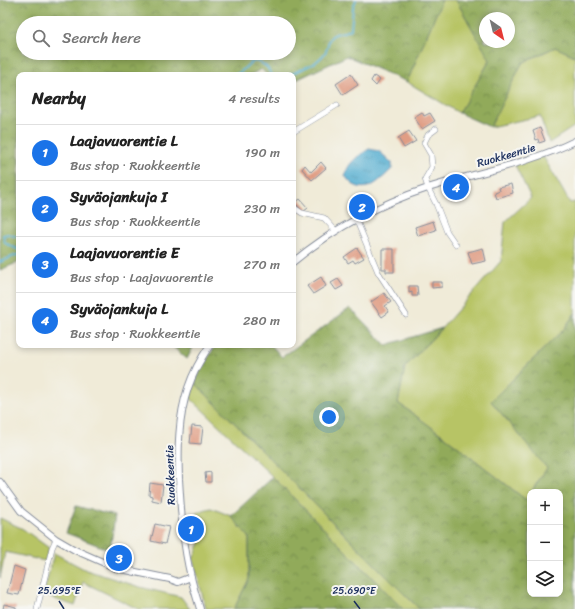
<!DOCTYPE html>
<meta charset="utf-8">
<style>
:root{--surface:#fff;--page:#f2f2f2;--text:#222;--muted:#767676;--line:#e0e0e0;--accent:#1a73e8}
body{margin:0;font-family:Sriracha,sans-serif;background:var(--page);color:var(--text)}
.controls{position:absolute;right:12px;bottom:12px;display:grid;overflow:hidden;border-radius:8px;box-shadow:0 2px 6px #0003}
.controls button{width:36px;height:36px;display:grid;place-items:center;padding:0;border:0;border-bottom:1px solid var(--line);background:var(--surface);color:var(--text);font:20px sans-serif}
.compass{position:absolute;left:479px;top:12px;width:36px;height:36px;border-radius:50%;background:var(--surface);box-shadow:0 2px 6px #0003;rotate:145deg}
.you{position:absolute;left:329px;top:417px;width:14px;height:14px;margin:-10px;border:3px solid #fff;border-radius:50%;background:#1a73e8;box-shadow:0 0 0 6px #1a73e833}
.badge{display:grid;place-items:center;width:26px;height:26px;border-radius:50%;background:var(--accent);color:#fff;font-size:13px;font-weight:700}
.pin{position:absolute;translate:-50% -50%;border:2px solid #fff;box-shadow:0 1px 4px #0006}
.list{margin:0;padding:0;list-style:none}
h2{display:flex;justify-content:space-between;align-items:center;height:52px;margin:0;padding:0 16px;font-size:17px}
h2 small{font-size:13px;font-weight:400;color:var(--muted)}
.list li{display:grid;grid-template-columns:26px 1fr auto;gap:12px;align-items:center;box-sizing:border-box;height:56px;padding:0 16px;border-top:1px solid var(--line)}
.list b{display:block;font-size:15px;white-space:nowrap}
.list p{margin:0;font-size:13px;white-space:nowrap;color:var(--muted)}
.list em{font-size:13px;font-style:normal;color:var(--muted)}
.icon{flex:none;width:22px;height:22px;fill:none;stroke:currentColor;stroke-width:2;stroke-linecap:round;stroke-linejoin:round}
.map{position:relative;flex:none;width:575px;height:609px;overflow:hidden}
.search{position:absolute;background:var(--surface);box-shadow:0 2px 6px #0003;left:16px;top:16px;width:280px;height:44px;display:flex;align-items:center;gap:10px;box-sizing:border-box;padding:0 14px;border-radius:22px;color:var(--muted);font-size:15px}
.panel{position:absolute;background:var(--surface);box-shadow:0 2px 6px #0003;left:16px;top:72px;width:280px;height:276px;border-radius:8px}
.map>svg:first-child{display:block}
</style>
<div class="map">
<svg width="575" height="609" viewBox="0 0 575 609">
<defs>
<pattern id="forest-crowns" width="20" height="18" patternUnits="userSpaceOnUse"><rect width="20" height="18" fill="#91aa5a"/><path d="M2 6a3 3 0 1 1 6 0M12 15a3 3 0 1 1 6 0" fill="none" stroke="#768b4e"/></pattern>
<pattern id="water-ripples" width="26" height="14" patternUnits="userSpaceOnUse"><rect width="26" height="14" fill="#52add0"/><path d="M2 4q2-2 4 0t4 0M15 11q2-2 4 0t4 0" fill="none" stroke="#438dac"/></pattern>
</defs>
<rect width="100%" height="100%" fill="#f6f6f2"/>
<filter id="ink" filterUnits="userSpaceOnUse"><feTurbulence type="fractalNoise" baseFrequency=".025" numOctaves="2"/><feDisplacementMap in="SourceGraphic" scale="8" xChannelSelector="R" yChannelSelector="G"/><feConvolveMatrix kernelMatrix="1 2 1 2 8 2 1 2 1" color-interpolation-filters="sRGB"/></filter>
<filter id="wash" filterUnits="userSpaceOnUse"><feTurbulence type="fractalNoise" baseFrequency=".012" numOctaves="4" result="noise"/><feDisplacementMap in="SourceGraphic" scale="16" xChannelSelector="R" yChannelSelector="G"/><feGaussianBlur stdDeviation="0.9" result="paint"/><feColorMatrix in="noise" values="0 0 0 0 0 0 0 0 0 0 0 0 0 0 0 0 0 1.4 0 .05"/><feComposite in="paint" operator="in"/></filter>
<g filter="url(#wash)">
<rect width="100%" height="100%" fill="#f0ebd8"/>
<g fill="#b7c465" stroke="#697a62">
<path d="M442 0H456L490 60 459 113 407 82Z"/>
<path d="M555 47 575 56V126L549 143 540 116 490 127 522 63Z"/>
<path d="M543 156 570 203 575 202V313L564 329 491 401 547 468 531 492H530V494L526 500 452 442 398 403 405 367 442 328 501 261 505 222 531 198 515 165Z"/>
<path d="M195 383 403 593 420 609H403L273 477 190 398Z"/>
<path d="M211 508 231 516 249 537V579L234 609H206L193 559 200 543 196 512Z"/>
<path d="M0 518 23 529 49 548 45 561 5 552 0 578Z"/>
<path d="M54 553 86 570 140 587 181 597 190 609H138L83 582 75 606 43 595Z"/>
</g>
<g fill="url(#forest-crowns)" stroke="#566c5c" fill-rule="evenodd">
<path d="M0 0H442L407 82 347 56 294 81H293V75H267L261 69 251 75H19V262L0 270ZM23 23H289V53H23Z"/>
<path d="M456 0H575V56L555 47 522 63 490 127 459 113 490 60ZM485 18H509V42H485Z"/>
<path d="M350 308 386 345 442 328 405 367 398 403 452 442 526 500 530 494V594H560V492H531L547 468 491 401 564 329 575 313V609H420L403 593 195 383 201 369 216 345H271L282 357Z"/>
<path d="M171 345H194L187 359Z"/>
<path d="M273 477 396 602 403 609H234L249 579V537L231 516Z"/>
<path d="M76 506 115 516 110 550 66 533Z"/>
</g>
<path fill="url(#water-ripples)" stroke="#366e97" d="M369 149 379 151 392 163V169C382 178 369 194 354 185 351 184 348 179 345 176 348 162 357 157 369 149Z"/>
<g fill="none" stroke-linecap="round" stroke-linejoin="round">
<g stroke="#52add0" stroke-width="2">
<path d="M233 75C241 74 243 69 249 64 251 63 253 62 255 61 264 64 268 66 271 75"/>
<path d="M289 75C301 69 319 64 326 51 329 47 327 40 331 37 336 31 345 34 351 29L353 8 356 0"/>
<path d="M19 236 17 237 8 234 3 235 5 243 19 250"/>
<path d="M0 262 19 254"/>
</g>
</g>
<g id="blocks">
<g fill="#e09d84">
<path d="M351 74 358 85 343 95 336 84Z"/>
<path d="M374 76 380 80 376 86 371 81Z"/>
<path d="M422 112 424 116 430 113 435 121 422 129 414 117Z"/>
<path d="M540 128 545 141 539 143 538 139 536 140 533 131Z"/>
<path d="M409 131 416 141 404 148 398 138Z"/>
<path d="M321 162 326 168 312 180 302 169 305 165 311 172Z"/>
<path d="M511 184 513 193 496 198 494 192 499 190 498 187Z"/>
<path d="M300 199 308 208 303 212 295 203Z"/>
<path d="M433 221 436 230 418 236 415 227Z"/>
<path d="M357 248 364 258 355 263 353 260 348 263 344 257Z"/>
<path d="M483 248 486 261 472 264 468 252Z"/>
<path d="M382 249H394V272H386V269H382Z"/>
<path d="M321 277 326 286 313 294 307 286Z"/>
<path d="M338 279 343 286 336 290 331 283Z"/>
<path d="M432 282H442V287L432 288Z"/>
<path d="M409 286H417L418 296H412V292L409 293Z"/>
<path d="M384 293 391 302 385 306 389 312 382 317 371 302Z"/>
<path d="M192 426 203 427 201 444 190 443Z"/>
<path d="M211 472V482H206L205 473Z"/>
<path d="M150 483 163 485 161 502 152 500V496L149 495Z"/>
<path d="M155 524 169 527 165 544 151 541Z"/>
<path d="M14 566 25 570 19 595 7 593Z"/>
<path d="M4 604 16 607V609H3Z"/>
</g>
</g>
</g>
<g filter="url(#ink)">
<use href="#blocks" fill-opacity="0" stroke="#868d9b" stroke-width="1"/>
<g fill="none" stroke-linecap="round" stroke-linejoin="round">
<defs>
<g id="minor">
<path d="M436 129 428 135 424 143 431 155 432 167 425 179 428 188 436 204 447 232 456 245"/>
<path d="M293 132 337 105"/>
<path d="M293 207 302 213 324 218 336 231"/>
<path d="M356 219 378 272 406 315"/>
<path d="M37 609 52 548 56 539"/>
</g>
<g id="tertiary">
<path d="M293 262C333 229 379 204 428 188 477 172 529 164 575 141"/>
<path d="M0 482 21 511 56 539 75 550 116 568 170 579 178 582 191 577"/>
<path d="M200 609C197 598 193 587 191 577 183 545 181 512 179 479 178 449 178 418 188 388 193 373 201 358 210 345"/>
</g>
</defs>
<use href="#minor" stroke="#868d9b" stroke-width="6"/>
<use href="#tertiary" stroke="#868d9b" stroke-width="8"/>
<use href="#minor" stroke="#fff" stroke-width="5"/>
<use href="#tertiary" stroke="#fff" stroke-width="6"/>
</g>
</g>
<path fill="none" stroke="#1b2f5e" stroke-width="1.5" d="M59 601 64 609M354 601 360 609"/>
<g text-anchor="middle" stroke-width="4" stroke-linejoin="round" paint-order="stroke">
<g font-size="11" fill="#1b2f5e" stroke="#f6f6f2">
<text transform="translate(506 155) rotate(-16)" y="4">Ruokkeentie</text>
<text transform="translate(170 475) rotate(-92)" y="4">Ruokkeentie</text>
</g>
</g>
<g font-size="10" text-anchor="middle" fill="#1b2f5e" stroke="#f6f6f2" stroke-width="4" stroke-linejoin="round" paint-order="stroke">
<text x="59" y="594">25.695°E</text>
<text x="354" y="594">25.690°E</text>
</g>
</svg>
<div class="controls">
<button>+</button>
<button>−</button>
<button><svg class="icon" aria-label="layers" viewBox="0 0 24 24"><path d="M12 4l9 5-9 5-9-5zM3 14l9 5 9-5"/></svg></button>
</div>
<svg class="compass" viewBox="-18 -18 36 36"><path d="M0-13l5 13h-10z" fill="#e53935"/><path d="M0 13l5-13h-10z" fill="#767676"/></svg>
<div class="you"></div>
<div class="pin badge" style="left:191px;top:529px">1</div>
<div class="pin badge" style="left:362px;top:207px">2</div>
<div class="pin badge" style="left:119px;top:558px">3</div>
<div class="pin badge" style="left:456px;top:187px">4</div>
<div class="search"><svg class="icon" aria-label="search" viewBox="0 0 24 24"><circle cx="10" cy="10" r="6"/><path d="M15 15l6 6"/></svg>Search here</div>
<section class="panel">
<h2>Nearby<small>4 results</small></h2>
<ul class="list">
<li><span class="badge">1</span><div><b>Laajavuorentie L</b><p>Bus stop · Ruokkeentie</p></div><em>190 m</em></li>
<li><span class="badge">2</span><div><b>Syväojankuja I</b><p>Bus stop · Ruokkeentie</p></div><em>230 m</em></li>
<li><span class="badge">3</span><div><b>Laajavuorentie E</b><p>Bus stop · Laajavuorentie</p></div><em>270 m</em></li>
<li><span class="badge">4</span><div><b>Syväojankuja L</b><p>Bus stop · Ruokkeentie</p></div><em>280 m</em></li>
</ul>
</section>
</div>
